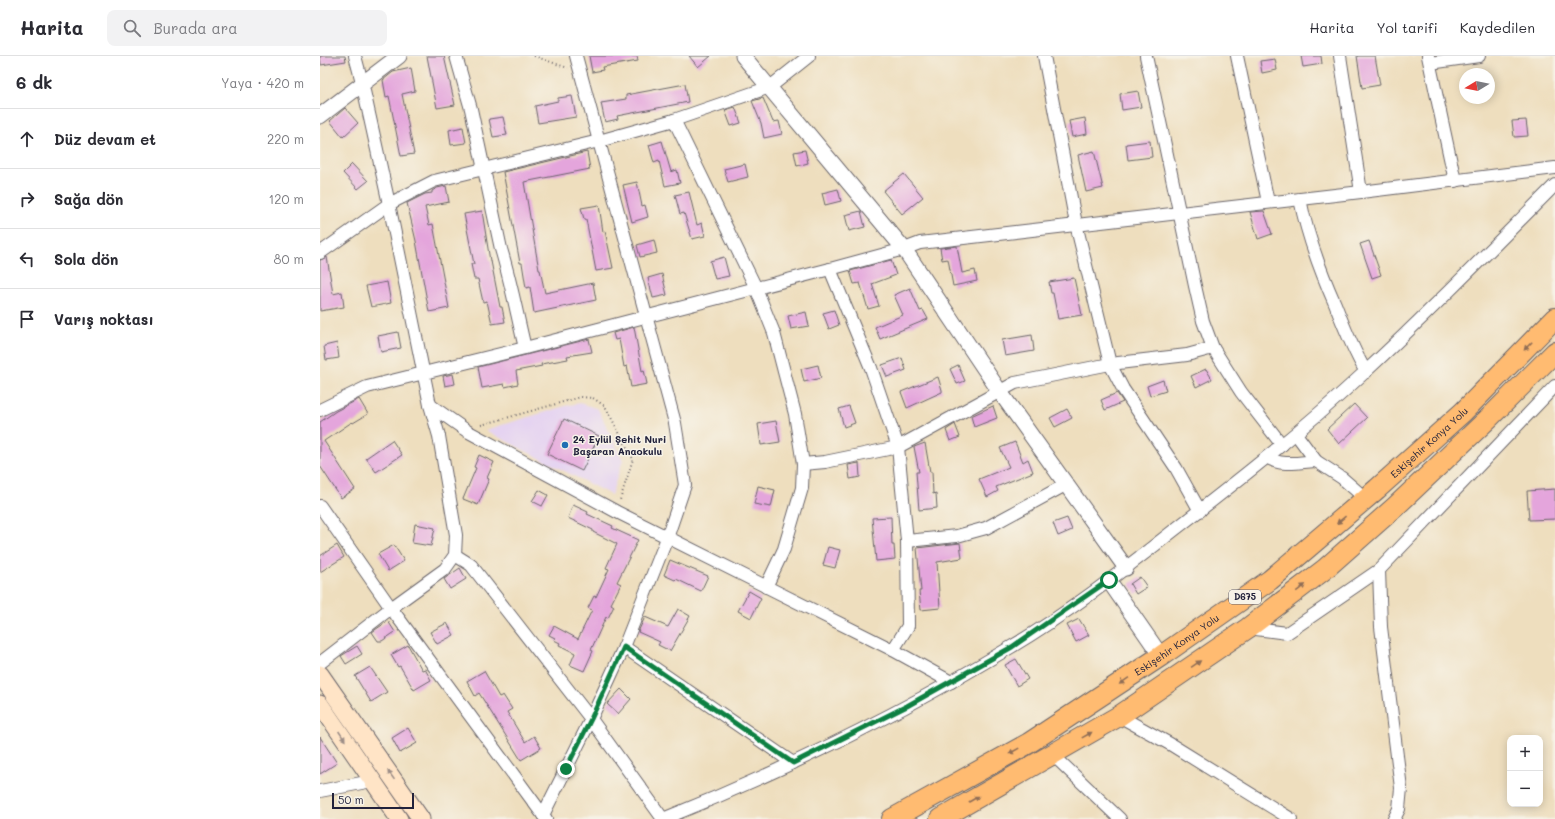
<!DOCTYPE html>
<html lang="tr">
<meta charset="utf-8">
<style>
:root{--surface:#fff;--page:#f2f2f3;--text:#2b2b33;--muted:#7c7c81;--line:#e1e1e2}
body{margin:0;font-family:Mali,sans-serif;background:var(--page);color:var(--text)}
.controls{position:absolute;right:12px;bottom:12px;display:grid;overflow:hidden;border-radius:8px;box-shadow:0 2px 10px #0003}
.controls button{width:36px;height:36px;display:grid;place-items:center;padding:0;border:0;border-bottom:1px solid var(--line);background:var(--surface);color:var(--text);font:20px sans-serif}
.compass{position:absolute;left:1139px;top:12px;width:36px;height:36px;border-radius:50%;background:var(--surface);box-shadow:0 2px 10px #0003;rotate:260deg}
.scale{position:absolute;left:12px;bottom:10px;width:82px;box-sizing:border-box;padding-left:4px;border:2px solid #22223b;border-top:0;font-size:11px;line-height:14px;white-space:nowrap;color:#22223b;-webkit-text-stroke:3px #f7f3e8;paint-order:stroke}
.stop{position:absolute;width:12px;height:12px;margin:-9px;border:3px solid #0b8043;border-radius:50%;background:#fff}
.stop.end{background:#0b8043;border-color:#fff;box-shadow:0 1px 4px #0008}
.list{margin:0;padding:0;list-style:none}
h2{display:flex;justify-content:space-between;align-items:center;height:52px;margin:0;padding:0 16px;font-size:17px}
h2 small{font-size:13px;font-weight:400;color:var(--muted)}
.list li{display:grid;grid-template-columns:26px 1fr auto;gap:12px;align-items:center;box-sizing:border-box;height:60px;padding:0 16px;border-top:1px solid var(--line)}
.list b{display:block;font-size:15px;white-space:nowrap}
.list em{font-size:13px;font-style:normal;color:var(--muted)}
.icon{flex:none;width:22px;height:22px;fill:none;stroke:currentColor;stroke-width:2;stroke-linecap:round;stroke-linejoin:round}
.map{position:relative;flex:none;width:1235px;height:763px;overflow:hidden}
header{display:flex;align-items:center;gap:24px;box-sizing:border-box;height:56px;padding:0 20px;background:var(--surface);border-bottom:1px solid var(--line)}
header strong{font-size:19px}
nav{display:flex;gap:22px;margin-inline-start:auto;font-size:14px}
.search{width:280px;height:36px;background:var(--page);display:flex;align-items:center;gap:10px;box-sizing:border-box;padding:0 14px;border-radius:8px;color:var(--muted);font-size:15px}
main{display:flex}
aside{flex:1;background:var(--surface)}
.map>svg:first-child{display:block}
</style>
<header>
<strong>Harita</strong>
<div class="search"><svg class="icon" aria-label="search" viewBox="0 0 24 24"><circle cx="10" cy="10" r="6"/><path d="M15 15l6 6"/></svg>Burada ara</div>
<nav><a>Harita</a><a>Yol tarifi</a><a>Kaydedilen</a></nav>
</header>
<main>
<aside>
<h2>6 dk<small>Yaya · 420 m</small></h2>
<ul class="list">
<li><svg class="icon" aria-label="ahead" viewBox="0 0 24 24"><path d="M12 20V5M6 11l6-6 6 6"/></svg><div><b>Düz devam et</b></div><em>220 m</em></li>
<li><svg class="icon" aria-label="right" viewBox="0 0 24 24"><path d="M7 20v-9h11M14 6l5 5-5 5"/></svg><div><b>Sağa dön</b></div><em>120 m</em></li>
<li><svg class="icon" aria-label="left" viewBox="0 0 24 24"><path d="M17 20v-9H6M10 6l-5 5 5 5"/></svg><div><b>Sola dön</b></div><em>80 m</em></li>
<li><svg class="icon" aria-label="arrive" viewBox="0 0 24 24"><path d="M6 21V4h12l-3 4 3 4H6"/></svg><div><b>Varış noktası</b></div></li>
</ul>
</aside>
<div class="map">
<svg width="1235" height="763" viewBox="0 0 1235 763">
<rect width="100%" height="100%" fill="#f7f3e8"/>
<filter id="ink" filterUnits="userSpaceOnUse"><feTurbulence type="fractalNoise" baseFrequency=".025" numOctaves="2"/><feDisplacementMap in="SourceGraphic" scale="8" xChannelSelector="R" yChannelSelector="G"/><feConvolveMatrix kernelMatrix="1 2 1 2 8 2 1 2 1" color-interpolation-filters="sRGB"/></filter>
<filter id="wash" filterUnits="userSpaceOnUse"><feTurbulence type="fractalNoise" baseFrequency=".012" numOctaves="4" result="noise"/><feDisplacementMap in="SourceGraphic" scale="16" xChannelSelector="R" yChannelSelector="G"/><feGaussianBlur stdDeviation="0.9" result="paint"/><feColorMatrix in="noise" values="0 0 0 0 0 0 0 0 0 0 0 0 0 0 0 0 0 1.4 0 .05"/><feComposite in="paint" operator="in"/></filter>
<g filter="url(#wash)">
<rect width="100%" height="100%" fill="#eedebe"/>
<path fill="#e5d3f1" d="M261 347 278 353 303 404 291 439 165 374 249 349Z"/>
<g id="blocks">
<g fill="#e4a5dc">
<path d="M0 0H25L26 5 1 9Z"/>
<path d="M107 0H124L135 49 117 52Z"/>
<path d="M269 0H317L318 5 282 11 283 14 272 16Z"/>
<path d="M369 0H391L378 11Z"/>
<path d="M981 0H1001L1002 8 983 11Z"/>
<path d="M1037 0H1055L1060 29 1042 32Z"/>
<path d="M955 3 957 14 942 17 940 5Z"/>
<path d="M91 12 95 35 82 38 94 98 81 100 69 40 66 41 63 24 73 16Z"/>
<path d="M365 28 368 46 297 60 298 63 285 66 281 47 306 43V39Z"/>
<path d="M818 35 821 51 802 54 800 38Z"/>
<path d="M252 40 256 61 218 67 215 50 238 45V42Z"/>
<path d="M443 42 453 66 459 65 462 78 444 82 441 67 432 45Z"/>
<path d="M415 51 421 67 411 70 405 54Z"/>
<path d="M25 52 38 67 23 81 10 65Z"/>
<path d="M183 61 187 79 173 81 169 63Z"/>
<path d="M765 62 767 78 752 81 749 65Z"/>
<path d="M1206 64 1208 80 1194 81 1192 65Z"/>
<path d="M143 71 146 87 131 89 129 74Z"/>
<path d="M342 85 351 116 357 114 360 127 345 130 339 105 334 107 329 89Z"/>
<path d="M830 85 832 101 808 104 806 88Z"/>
<path d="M485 94 488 107 477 110 474 96Z"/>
<path d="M774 95 783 132 766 136 758 99Z"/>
<path d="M267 96 270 113 204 126 219 214H220L225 237 273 227 276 244 214 257 210 231 206 232 202 207H200L183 116Z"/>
<path d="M32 108 48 125 38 133 23 117Z"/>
<path d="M425 108 428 121 408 126 404 113Z"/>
<path d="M584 118 603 141 582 158 563 135Z"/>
<path d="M317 126 322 150 325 149 328 161 312 166 303 129Z"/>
<path d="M126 130 129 146 105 151 109 169 113 168 129 252 109 256 96 185 87 147 105 138 112 137V135L117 132Z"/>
<path d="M518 133 521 145 505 149 502 137Z"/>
<path d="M369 136 377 169 382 167 385 180 372 183 364 157 360 158 355 139Z"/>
<path d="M279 149 283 176 285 175 293 212 276 215 266 163H264L261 152Z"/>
<path d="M162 155 170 205H171L180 251H182L185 266 172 268 167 245 163 246 158 223H154L151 208H154L144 158Z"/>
<path d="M541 155 545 171 529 175 525 159Z"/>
<path d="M944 155 952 178 938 183 930 156Z"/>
<path d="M334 184 337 197 320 201 317 189Z"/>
<path d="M1049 185 1061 219 1052 222 1040 188Z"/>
<path d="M637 190 642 217 655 214 657 225 633 230 628 203 622 204 620 192Z"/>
<path d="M7 201 13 238 22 236 24 251 0 255V204Z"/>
<path d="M404 201 409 220 395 223 390 205Z"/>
<path d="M571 204 576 219 552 228 559 250 548 253 540 227 534 228 530 215Z"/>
<path d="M342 218 347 239 333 242 328 222Z"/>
<path d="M754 222 762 259 738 263 733 237H731L729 226Z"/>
<path d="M67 226 71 247 51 251 46 230Z"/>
<path d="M590 232 600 255 603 254 608 263 560 283 555 271 583 259 574 239Z"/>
<path d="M514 254 519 269 509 273 503 257Z"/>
<path d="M486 256 489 270 471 273 468 260Z"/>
<path d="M314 271 322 315 324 314 327 328 311 331 307 310 304 311 299 283 295 284 293 277Z"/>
<path d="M78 276 81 292 61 296 58 280Z"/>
<path d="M712 279 714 295 685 300 682 284Z"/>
<path d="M269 283 272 296 247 300 248 303 221 308 222 310 196 315 198 328 185 331 184 328 162 332 158 311Z"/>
<path d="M17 287 19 302 6 304 4 290Z"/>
<path d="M582 302 586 314 567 321 562 309Z"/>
<path d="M498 309 501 322 484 326 481 313Z"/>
<path d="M638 309 645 325 637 328 630 313Z"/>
<path d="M886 313 892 323 876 331 871 320Z"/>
<path d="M133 318 135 328 125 330 123 320Z"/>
<path d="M618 321 622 334V336L587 352 581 336Z"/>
<path d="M843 324 846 335 830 340 827 330Z"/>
<path d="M797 337 803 346 785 354 781 344Z"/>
<path d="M39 343 48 358 33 367 32 366 4 385 35 433 21 442 0 410V366L16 355Z"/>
<path d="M1034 348 1047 362 1019 388 1007 373Z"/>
<path d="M529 350 535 367 524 371 519 353Z"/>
<path d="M673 350 677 362 654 371 651 360Z"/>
<path d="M747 353 752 362 735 371 730 362Z"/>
<path d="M244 363 279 380 262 415 227 398Z"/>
<path d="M456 365 460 386 441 389 438 368Z"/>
<path d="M635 368 640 381 630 385 626 374Z"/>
<path d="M72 384 82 399 56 416 46 402Z"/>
<path d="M695 386 703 406 708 403 713 416 676 431 678 435 667 441 659 423 689 411 680 392Z"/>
<path d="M605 387 610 416H612L613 438 616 437 617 452 599 454 596 416H599L594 391Z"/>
<path d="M159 399 174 406 167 422 169 423 158 449 143 443 156 412 154 411Z"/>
<path d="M539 407 540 421 530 423 528 409Z"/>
<path d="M438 430 455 434 451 451 434 448Z"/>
<path d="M1235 433V463L1209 464 1207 435Z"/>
<path d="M219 434 228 439 222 450 212 445Z"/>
<path d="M253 449 268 456 267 458 293 470 292 472 318 484 297 526 301 528 291 548 294 550 288 562 286 561 271 594 273 595 264 615 250 609 255 597 239 589 240 587 234 584 235 582 229 579 234 570 258 583 272 554 268 552 274 540 276 541 289 513 286 512 297 488 273 476V474L248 462Z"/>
<path d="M571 461 572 489H574L575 503 556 505 552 462Z"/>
<path d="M747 462 752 474 738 480 733 467Z"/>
<path d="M95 468 115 472 111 490 92 487Z"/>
<path d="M640 487 642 502 617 506 620 552 601 554 599 535H601L597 492Z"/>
<path d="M17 489 24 501 0 516V500Z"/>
<path d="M74 489 84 505 68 515 58 498Z"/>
<path d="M508 491 520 494 515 512 503 509Z"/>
<path d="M350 504 388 520 381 535 356 523 355 524 344 519Z"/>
<path d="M140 512 146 523 130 533 124 523Z"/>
<path d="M820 521 827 531 816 538 810 528Z"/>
<path d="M429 535 441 542 431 562 418 555Z"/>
<path d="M358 553 370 560 350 595 338 589 340 586 318 576 325 561 348 571Z"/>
<path d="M759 563 769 579 756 586 747 569Z"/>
<path d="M68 565 75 576 62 585H58L52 576Z"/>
<path d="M127 567 134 579 117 588 110 576Z"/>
<path d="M88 589 102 614 105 613 111 624 94 634 80 610 78 611 71 599Z"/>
<path d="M37 590 42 598 26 608 21 600Z"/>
<path d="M696 603 708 623 697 630 685 609Z"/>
<path d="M50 611 67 636 51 646 35 620Z"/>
<path d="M164 615 179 641 183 639 192 653 187 656 205 686 214 680 221 692 201 704 159 637 155 640 147 625Z"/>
<path d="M301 633 311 643 298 658 287 648Z"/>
<path d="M88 672 97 687 80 697 72 682Z"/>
<path d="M0 681 17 707 0 718Z"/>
</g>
</g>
</g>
<g filter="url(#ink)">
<use href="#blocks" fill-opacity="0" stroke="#696469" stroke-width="1"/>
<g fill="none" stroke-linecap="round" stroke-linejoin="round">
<defs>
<g id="minor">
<path d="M136 0 151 53 181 193C191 226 197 259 205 292"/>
<path d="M724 0 756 168 790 308 803 333 856 412 880 455"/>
<path d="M826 0 875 230 883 265 893 292 921 336 962 389"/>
<path d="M917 0 948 146"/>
<path d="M1020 0 1041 136"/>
<path d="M1108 0 1135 125"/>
<path d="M1110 7 1159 0"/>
<path d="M354 64 436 232 454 277 475 358 483 408 482 432 464 493 446 531"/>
<path d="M980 143C987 179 1000 214 1015 248 1024 271 1033 294 1046 316"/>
<path d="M0 197 69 148 114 125 279 85 354 64 450 31 489 0"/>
<path d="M510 213 551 312 578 391 587 485 588 570 573 594"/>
<path d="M110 349 147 375 297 456 573 594 631 626"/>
<path d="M0 354 47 331 205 292 510 213 584 193 600 187 1041 136 1235 112"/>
<path d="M976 378 996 405 1022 422 1046 443"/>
<path d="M947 401C960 411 981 406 996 405"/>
<path d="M483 408 505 406 578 391 695 327 790 308 867 299 893 292"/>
<path d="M0 450 71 552 226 763"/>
<path d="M587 485 637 480 666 472 747 428"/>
<path d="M135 499 151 509 271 663 343 763C463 715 580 658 691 591 748 557 801 516 853 475 919 424 984 373 1045 316 1110 256 1172 192 1235 129"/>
<path d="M1059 514 1061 571 1081 732 1079 753 1074 763"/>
<path d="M928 572 967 577 1059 514 1235 330"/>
<path d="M304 591 473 707"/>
<path d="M0 607 71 552 125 513 135 499 136 479 119 380 110 349 69 148 42 26 35 0"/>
<path d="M799 660 850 688 971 763"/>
<path d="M732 698 800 763"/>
<path d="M0 735 52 725"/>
<path d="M223 759 271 663 304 591 347 482 365 429 355 367 256 0"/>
</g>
<g id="tertiary">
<path d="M423 0 584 193 680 336 806 512"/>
<path d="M0 60 79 0"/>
<path d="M789 525 841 600"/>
</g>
<g id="secondary">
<path d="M0 618 101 763"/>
<path d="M0 648 79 763"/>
</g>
<g id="trunk">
<path id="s1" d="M572 763 709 687 841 600 950 524 1057 433 1143 356 1235 262"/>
<path d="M620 763 799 660 928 572 1005 513 1075 451 1170 361 1235 296"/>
</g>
</defs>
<use href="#minor" stroke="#696469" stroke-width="14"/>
<use href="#tertiary" stroke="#696469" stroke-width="17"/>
<use href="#secondary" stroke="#696469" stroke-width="19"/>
<use href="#trunk" stroke="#696469" stroke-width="22"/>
<g stroke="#696469" stroke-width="2" stroke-dasharray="1 3" stroke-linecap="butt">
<path d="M214 0 248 12"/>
<path d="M161 369 261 341 273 342 285 350 313 403 300 444"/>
</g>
<use href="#minor" stroke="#fff" stroke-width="12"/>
<use href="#tertiary" stroke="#fff" stroke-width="15"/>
<use href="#secondary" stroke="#ffe4c6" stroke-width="17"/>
<use href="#trunk" stroke="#ffbb71" stroke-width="20"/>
</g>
<defs><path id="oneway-solid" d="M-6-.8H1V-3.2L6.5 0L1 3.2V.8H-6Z"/></defs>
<g fill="#906e56">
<use href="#oneway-solid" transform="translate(1208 290) rotate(134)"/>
<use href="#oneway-solid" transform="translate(1021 464) rotate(140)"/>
<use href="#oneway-solid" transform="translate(981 532) rotate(-37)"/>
<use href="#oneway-solid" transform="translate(876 608) rotate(-34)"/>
<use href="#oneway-solid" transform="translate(804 625) rotate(146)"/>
<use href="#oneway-solid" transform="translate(767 679) rotate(-29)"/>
<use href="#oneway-solid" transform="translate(694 695) rotate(151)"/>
<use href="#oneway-solid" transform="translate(654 743) rotate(-30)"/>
</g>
<g fill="#9c8d87">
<use href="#oneway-solid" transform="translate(22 680) rotate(56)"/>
<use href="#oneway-solid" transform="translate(71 719) rotate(-125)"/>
</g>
</g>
<g fill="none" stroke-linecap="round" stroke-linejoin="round" filter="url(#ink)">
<path stroke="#0b8043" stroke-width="5" d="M246 713 271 663 304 591 473 707 587 650 692 591 789 524"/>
</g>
<circle fill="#1f6fb2" stroke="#f7f3e8" stroke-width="1.5" cx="245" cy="389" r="4"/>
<g text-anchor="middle" stroke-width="3" stroke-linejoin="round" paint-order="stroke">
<rect fill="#f7f3e8" stroke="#62616f" stroke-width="1" x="909" y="534" width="32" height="14" rx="3"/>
<g font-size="9" font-weight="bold" fill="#22223b">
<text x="925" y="544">D675</text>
</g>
<g font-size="10" font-weight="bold" fill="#22223b" stroke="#f7f3e8" text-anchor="start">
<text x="253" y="387">24 Eylül Şehit Nuri<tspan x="253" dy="12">Başaran Anaokulu</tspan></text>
</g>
<g font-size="10" fill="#22223b" stroke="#f7f3e8">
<text dy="4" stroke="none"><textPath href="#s1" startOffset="658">Eskişehir Konya Yolu</textPath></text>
<text dy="4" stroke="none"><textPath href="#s1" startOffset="334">Eskişehir Konya Yolu</textPath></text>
</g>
</g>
</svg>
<div class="controls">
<button>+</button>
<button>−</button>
</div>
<svg class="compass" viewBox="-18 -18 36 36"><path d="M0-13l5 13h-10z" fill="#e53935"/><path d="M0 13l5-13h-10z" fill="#7c7c81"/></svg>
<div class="scale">50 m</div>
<div class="stop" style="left:789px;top:524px"></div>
<div class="stop end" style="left:246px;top:713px"></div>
</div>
</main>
